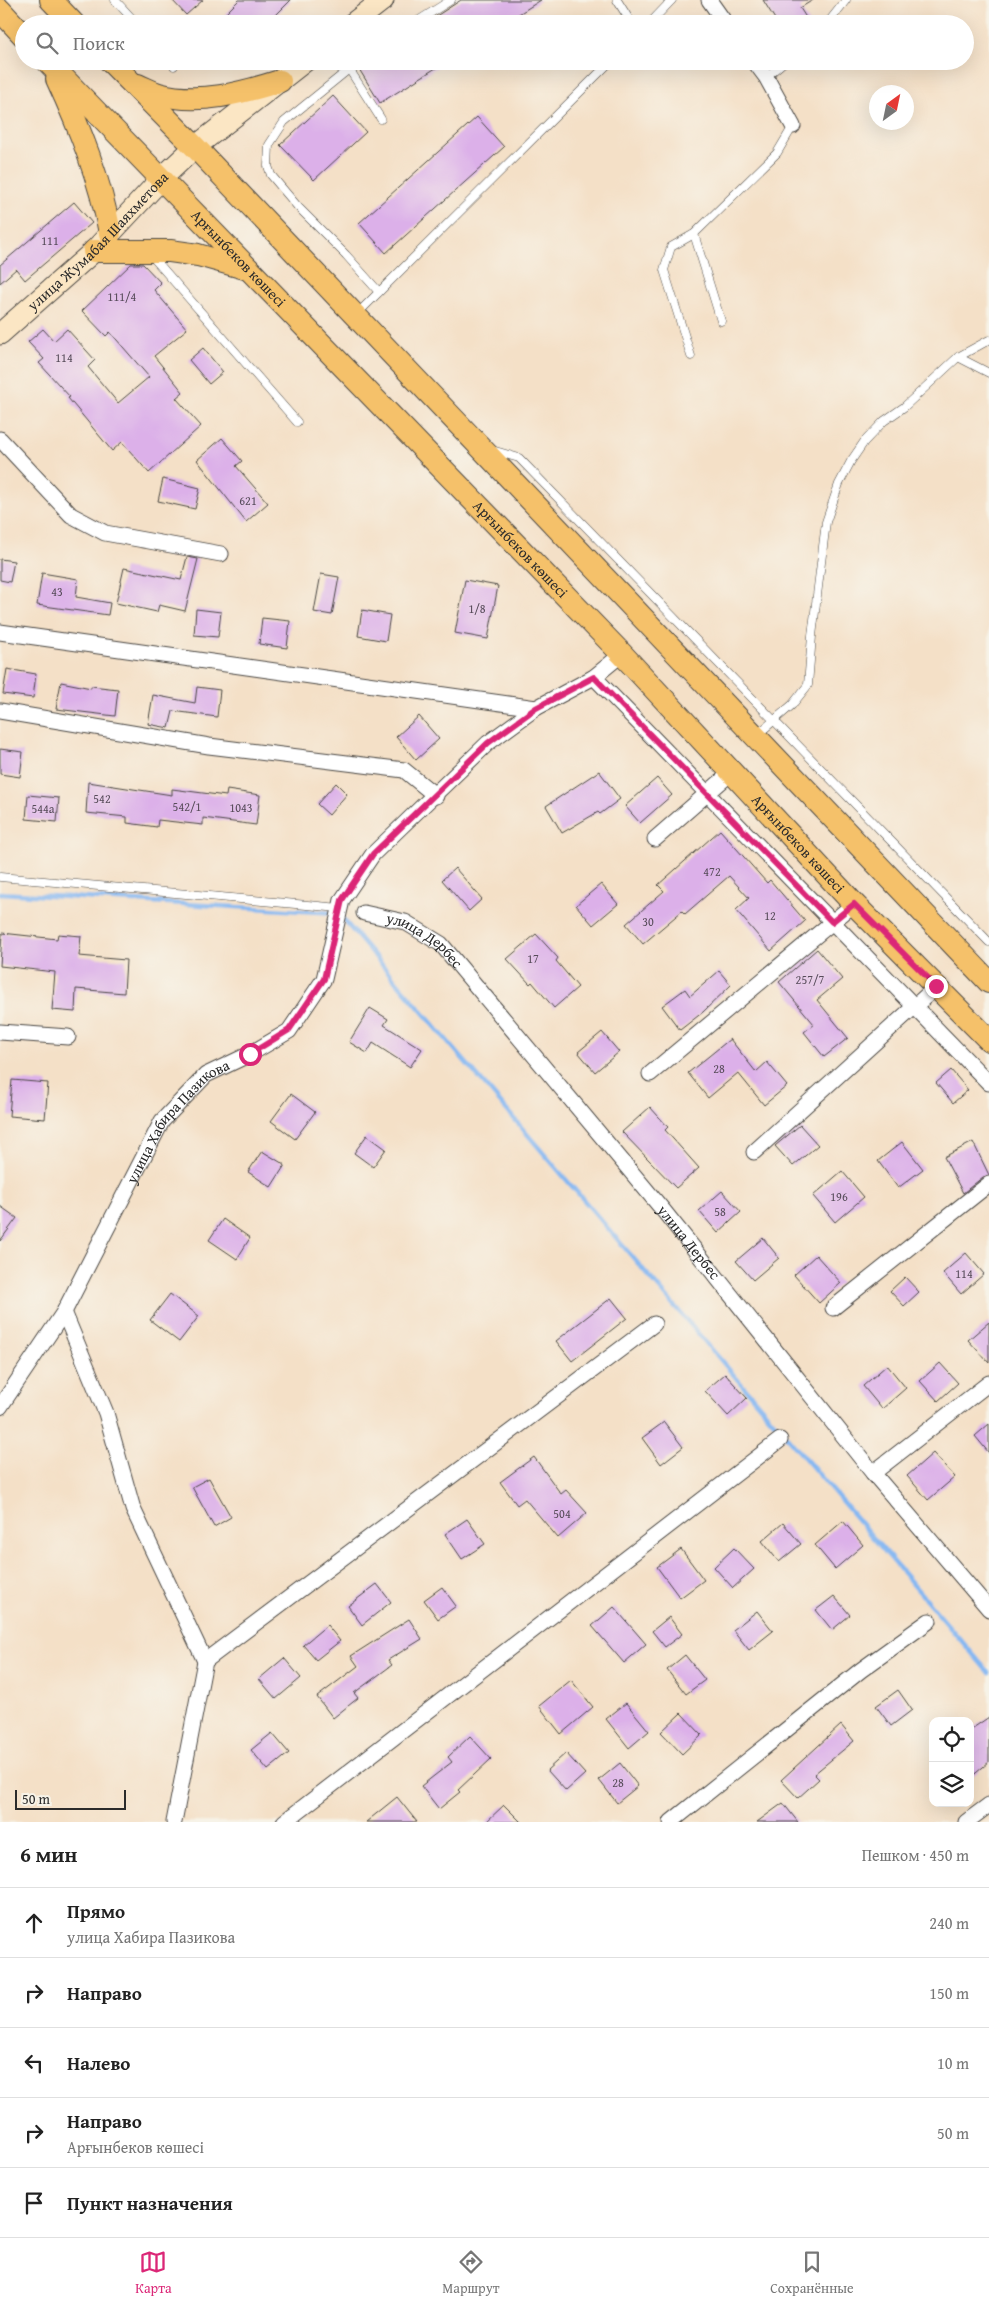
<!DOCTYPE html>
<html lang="ru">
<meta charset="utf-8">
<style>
:root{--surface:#fff;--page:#f6f6f6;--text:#222;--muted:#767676;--line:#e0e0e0;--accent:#db2777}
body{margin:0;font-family:"Gentium Book Plus",serif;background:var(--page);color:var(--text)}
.controls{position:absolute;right:15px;bottom:15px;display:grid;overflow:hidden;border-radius:10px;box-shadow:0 5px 20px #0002}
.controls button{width:45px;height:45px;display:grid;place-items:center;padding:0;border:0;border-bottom:1px solid var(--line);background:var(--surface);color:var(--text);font:25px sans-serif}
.compass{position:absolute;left:869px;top:85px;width:45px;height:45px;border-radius:50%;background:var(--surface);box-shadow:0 5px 20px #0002;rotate:33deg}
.scale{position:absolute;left:15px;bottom:12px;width:111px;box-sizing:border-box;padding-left:5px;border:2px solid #2b2b2b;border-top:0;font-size:14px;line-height:18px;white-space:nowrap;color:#2b2b2b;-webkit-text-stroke:4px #f7f3e8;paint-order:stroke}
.stop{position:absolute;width:15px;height:15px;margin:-11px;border:4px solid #db2777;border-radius:50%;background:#fff}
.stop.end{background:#db2777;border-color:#fff;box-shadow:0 1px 5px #0008}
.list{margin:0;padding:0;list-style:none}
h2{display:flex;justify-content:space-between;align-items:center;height:65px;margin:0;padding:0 20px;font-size:21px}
h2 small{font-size:16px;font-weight:400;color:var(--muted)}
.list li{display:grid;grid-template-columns:32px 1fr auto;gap:15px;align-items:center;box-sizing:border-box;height:70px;padding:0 20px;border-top:1px solid var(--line)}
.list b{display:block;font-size:19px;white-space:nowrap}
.list p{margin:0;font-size:16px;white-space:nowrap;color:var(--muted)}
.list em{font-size:16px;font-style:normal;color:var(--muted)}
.icon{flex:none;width:28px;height:28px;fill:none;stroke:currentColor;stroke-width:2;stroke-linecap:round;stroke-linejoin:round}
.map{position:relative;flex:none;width:989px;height:1822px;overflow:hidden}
.search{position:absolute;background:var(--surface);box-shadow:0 5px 20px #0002;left:15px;right:15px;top:15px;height:55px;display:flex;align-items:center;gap:12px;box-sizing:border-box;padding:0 18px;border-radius:28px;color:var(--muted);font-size:19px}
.sheet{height:415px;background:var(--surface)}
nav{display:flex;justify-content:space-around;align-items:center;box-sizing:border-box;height:70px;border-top:1px solid var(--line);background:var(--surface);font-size:14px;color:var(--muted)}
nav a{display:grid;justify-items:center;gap:2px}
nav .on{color:var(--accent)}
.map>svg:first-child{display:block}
</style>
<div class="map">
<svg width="989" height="1822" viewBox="0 0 989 1822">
<rect width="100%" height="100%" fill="#f7f3e8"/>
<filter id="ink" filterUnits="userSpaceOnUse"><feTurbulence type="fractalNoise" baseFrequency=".02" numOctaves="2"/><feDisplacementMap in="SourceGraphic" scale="10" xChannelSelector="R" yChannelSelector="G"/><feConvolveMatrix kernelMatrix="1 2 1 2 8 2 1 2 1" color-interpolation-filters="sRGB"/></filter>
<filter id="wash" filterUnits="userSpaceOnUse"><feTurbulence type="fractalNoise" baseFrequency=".0096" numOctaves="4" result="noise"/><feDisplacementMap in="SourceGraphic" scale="20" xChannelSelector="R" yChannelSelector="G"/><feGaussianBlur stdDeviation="1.12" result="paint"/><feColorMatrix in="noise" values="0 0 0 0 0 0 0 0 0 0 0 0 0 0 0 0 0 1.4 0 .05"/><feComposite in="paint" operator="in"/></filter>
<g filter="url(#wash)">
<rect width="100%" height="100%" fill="#f4e0c7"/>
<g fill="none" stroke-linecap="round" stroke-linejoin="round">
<g stroke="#86b8f2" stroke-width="4.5">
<path d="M0 893 337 913"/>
<path d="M342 918 989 1673"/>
</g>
</g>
<g id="blocks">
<g fill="#dcb0e9">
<path d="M172 0H203L186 15Z"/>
<path d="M239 0H291L267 24H235L225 14Z"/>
<path d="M461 0H541L503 24H424Z"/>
<path d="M763 0H813L800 8 810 24H778Z"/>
<path d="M366 61H447L380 103 359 69Z"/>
<path d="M333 96 366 132 314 180 280 145Z"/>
<path d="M477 117 504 147 386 253 359 223Z"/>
<path d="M74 202 92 223 25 280 16 269 0 283V265Z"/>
<path d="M131 264H143L161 283 154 290 187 329 154 356 183 392 176 398 201 426 149 473 122 442 112 451 68 398 70 397 39 363 44 359 28 342 43 329 54 341 67 329 95 360 88 367 118 403 149 377 110 332 106 336 82 311Z"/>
<path d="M203 348 223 372 209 384 189 360Z"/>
<path d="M222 438 242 461 236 466 268 503 246 522 197 460Z"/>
<path d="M163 479 200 488 195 509 158 501Z"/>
<path d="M187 557 198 559 185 611 159 605 157 612 116 603 124 568 181 580Z"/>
<path d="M0 559 14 561 10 582 0 580Z"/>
<path d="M42 573 78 579 76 597 110 603 108 615 37 605Z"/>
<path d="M321 574 339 577 332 615 314 612Z"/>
<path d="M465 580 498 586 488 639 455 633Z"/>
<path d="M196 609 221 612 218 637 194 635Z"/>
<path d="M362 610 390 615 386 641 358 636Z"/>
<path d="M262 618 290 621 287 648 259 644Z"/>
<path d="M7 669 36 674 33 698 3 694Z"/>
<path d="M61 682 91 688V686L118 689 115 716 56 709Z"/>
<path d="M197 687 220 690 217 717 173 711 169 728 148 724 153 695 195 703Z"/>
<path d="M419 716 439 739 416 760 396 737Z"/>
<path d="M0 749 23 752 20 777 0 774Z"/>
<path d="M599 771 620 799 600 814 598 812 562 833 546 806Z"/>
<path d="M657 778 672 795 640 823 625 806Z"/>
<path d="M88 782 172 795V789L226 796 227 790 260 795 256 825 203 818V825L158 820 157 827 127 823V817L86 813Z"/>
<path d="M336 783 347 794 329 815 317 804Z"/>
<path d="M28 795 59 798 57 822 26 819Z"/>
<path d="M720 830 767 883 770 880 805 921 771 951 736 910 749 898 729 876 685 914 682 911 643 944 626 924 664 891 658 885Z"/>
<path d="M455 868 482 899 469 911 442 880Z"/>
<path d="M601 884 618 904 593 925 576 905Z"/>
<path d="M2 933 57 939 58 934 81 936 79 956 126 960 124 993 76 989 75 1012 52 1010 55 972 0 966Z"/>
<path d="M536 934 558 958 556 961 578 987 554 1008 532 982 530 984 507 959Z"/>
<path d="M817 949 842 979 817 1000 848 1038 824 1057 804 1032 814 1024 779 982Z"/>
<path d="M719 971 731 985 703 1012 680 1030 662 1006 685 989 690 996Z"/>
<path d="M370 1008 388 1019 384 1025 422 1049 410 1067 373 1043 367 1053 349 1042Z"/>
<path d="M602 1032 619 1052 595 1072 578 1052Z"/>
<path d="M730 1039 756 1072 767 1062 787 1086 764 1105 738 1073 708 1098 688 1073Z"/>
<path d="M951 1070 968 1090 953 1103 936 1083Z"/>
<path d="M12 1080 48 1083 45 1119 9 1116Z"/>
<path d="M291 1094 315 1112 295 1139 271 1121Z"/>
<path d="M650 1107 668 1127 665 1130 699 1168 676 1188 622 1132Z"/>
<path d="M800 1125 818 1145 793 1166 775 1146Z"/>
<path d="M367 1135 386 1149 373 1167 354 1153Z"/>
<path d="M902 1142 923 1169 898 1188 878 1161Z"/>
<path d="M973 1142 989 1175 983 1177 963 1193 944 1157Z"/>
<path d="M262 1151 285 1165 271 1187 248 1172Z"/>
<path d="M842 1171 864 1197 835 1222 813 1196Z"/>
<path d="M722 1191 741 1212 718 1233 699 1211Z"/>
<path d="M0 1206 17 1218 0 1241Z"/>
<path d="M223 1219 250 1238 237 1259 209 1240Z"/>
<path d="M763 1238 779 1258 753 1280 736 1261Z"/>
<path d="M966 1253 984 1274 961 1294 943 1273Z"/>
<path d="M816 1255 841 1283 819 1303 794 1275Z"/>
<path d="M905 1277 919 1292 904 1306 890 1291Z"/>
<path d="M170 1294 199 1316 179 1342 150 1320Z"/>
<path d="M611 1298 627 1318 572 1361 556 1341Z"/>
<path d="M989 1322V1363L968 1340Z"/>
<path d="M940 1363 958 1383 938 1401 920 1381Z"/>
<path d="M887 1365 906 1388 882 1409 863 1386Z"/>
<path d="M725 1374 747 1398 728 1416 705 1391Z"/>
<path d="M664 1422 683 1447 661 1464 642 1438Z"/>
<path d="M989 1424V1453L975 1436Z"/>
<path d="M933 1453 955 1477 928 1500 907 1476Z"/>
<path d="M534 1457 561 1494 566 1490 587 1513 558 1538 525 1499 517 1505 500 1482Z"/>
<path d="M209 1478 231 1517 214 1527 192 1487Z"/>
<path d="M467 1519 485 1544 462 1559 445 1534Z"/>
<path d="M843 1521 863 1545 835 1569 815 1545Z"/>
<path d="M783 1523 801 1544 779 1562 762 1541Z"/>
<path d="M734 1548 754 1569 733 1588 714 1567Z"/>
<path d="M681 1549 704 1580 680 1598 657 1567Z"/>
<path d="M377 1584 391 1602 362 1625 348 1606Z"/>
<path d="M442 1587 456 1606 438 1619 424 1600Z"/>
<path d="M834 1596 850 1615 832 1630 816 1610Z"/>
<path d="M614 1607 646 1644 624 1663 592 1626Z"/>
<path d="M757 1611 773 1631 749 1650 733 1630Z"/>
<path d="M669 1617 682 1634 665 1647 652 1631Z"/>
<path d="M409 1619 422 1639 388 1660 392 1665 354 1693 358 1698 333 1718 317 1697 358 1666 351 1656Z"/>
<path d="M327 1625 340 1641 316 1660 303 1645Z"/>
<path d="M685 1655 705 1680 686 1694 667 1670Z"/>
<path d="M284 1658 301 1678 276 1699 259 1679Z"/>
<path d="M571 1680 593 1707 561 1734 539 1706Z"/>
<path d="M898 1690 912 1710 891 1726 876 1706Z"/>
<path d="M626 1703 649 1731 629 1748 606 1719Z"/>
<path d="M681 1713 702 1735 682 1754 661 1732Z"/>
<path d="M989 1717V1762L970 1778V1730Z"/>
<path d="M841 1725 854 1741 814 1774 819 1779 798 1798 781 1780Z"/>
<path d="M272 1733 289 1753 268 1770 251 1750Z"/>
<path d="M470 1736 491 1759 458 1790 460 1792 439 1809 421 1786 452 1762 448 1757Z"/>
<path d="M566 1753 585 1774 566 1791 547 1770Z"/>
<path d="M620 1763 638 1786 617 1803 599 1780Z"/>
<path d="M397 1797 417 1822H366Z"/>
<path d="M783 1803 798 1822H757Z"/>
<path d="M504 1805 521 1822H486Z"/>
</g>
</g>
</g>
<g filter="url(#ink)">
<use href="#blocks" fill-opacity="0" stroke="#494642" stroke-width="1"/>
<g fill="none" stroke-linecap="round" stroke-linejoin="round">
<defs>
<g id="lane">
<path d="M115 0 137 24"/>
<path d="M617 0 632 24"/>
<path d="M413 24 451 0"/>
<path d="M649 24 672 0"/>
<path d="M827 24 846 0"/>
<path d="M170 61 174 66"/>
<path d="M344 61 381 119"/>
<path d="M359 61 284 122 269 145 268 166 271 175 298 207 346 255 379 292"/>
<path d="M766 77 785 61"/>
<path d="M694 234 721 321"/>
<path d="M151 255 297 422"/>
<path d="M357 314 611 61"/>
<path d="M691 356 664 270 671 247 694 234 777 153 793 126"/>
<path d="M958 357 989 373"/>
<path d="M492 450 519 458 989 942"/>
<path d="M757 735 792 705 808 685 812 636 826 522 839 484 851 461 864 442 884 421 904 407 958 357 989 340"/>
<path d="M0 877 340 908"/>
</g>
<g id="street">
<path d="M709 0 726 24"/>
<path d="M754 61 766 77 793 126"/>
<path d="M0 439 71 515 105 533 221 554"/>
<path d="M0 632 536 708"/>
<path d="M594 677 989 1083"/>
<path d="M0 711 209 746 404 770 436 796"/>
<path d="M655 839 733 771"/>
<path id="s1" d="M364 913 405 922 441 944 663 1210 873 1473 989 1609"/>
<path d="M0 1032 68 1037"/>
<path d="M650 1074 854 904"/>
<path d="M754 1152 937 986"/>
<path d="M833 1308 989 1184"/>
<path d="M64 1312 106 1413 133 1509 205 1661 174 1822"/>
<path id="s2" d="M0 1407 64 1312 162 1121 206 1075 250 1054 289 1031 324 979 342 900 373 854 488 743 536 708 594 677 622 654"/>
<path d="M873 1473 989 1383"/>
<path d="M205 1661 654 1324"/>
<path d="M284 1822 780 1440"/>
<path d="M671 1822 861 1670 929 1621"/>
<path d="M966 1822 989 1805"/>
</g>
<g id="secondary">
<path d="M352 24 383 0"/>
<path id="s3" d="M0 334 94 251 162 178 195 147 305 61"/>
</g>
<g id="primary">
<path d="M51 0 74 24"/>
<path d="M0 10 24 36"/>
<path id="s4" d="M47 61 622 654 854 904 989 1040"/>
<path d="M110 61 195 147 989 982"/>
<path d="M57 79C80 129 100 179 110 233"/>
<path d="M138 85C145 88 152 92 159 94 199 105 242 93 280 81"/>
<path d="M94 251H170L198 255 248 269"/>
</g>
</defs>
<use href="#lane" stroke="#494642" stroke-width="9"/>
<use href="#street" stroke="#494642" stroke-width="17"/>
<use href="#secondary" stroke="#494642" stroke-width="23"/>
<use href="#primary" stroke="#494642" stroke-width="24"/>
<use href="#lane" stroke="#fff" stroke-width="8"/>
<use href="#street" stroke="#fff" stroke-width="15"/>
<use href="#secondary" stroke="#fbe6c4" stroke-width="21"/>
<use href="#primary" stroke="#f5c16b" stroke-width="22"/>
</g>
</g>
<g fill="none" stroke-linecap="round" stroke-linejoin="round" filter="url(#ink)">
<path stroke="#db2777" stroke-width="6" d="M250 1054 289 1030 324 979 342 900 373 854 488 743 536 708 594 677 832 922 854 904 936 986"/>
</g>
<g text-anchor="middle" stroke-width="5" stroke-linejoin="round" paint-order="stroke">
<g font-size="12" fill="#574c5a">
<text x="50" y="245">111</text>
<text x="122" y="301">111/4</text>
<text x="64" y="362">114</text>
<text x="248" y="505">621</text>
<text x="57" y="596">43</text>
<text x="477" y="613">1/8</text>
<text x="102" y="803">542</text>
<text x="187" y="811">542/1</text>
<text x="241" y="812">1043</text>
<text x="43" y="813">544а</text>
<text x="712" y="876">472</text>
<text x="770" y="920">12</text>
<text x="648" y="926">30</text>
<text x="533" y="963">17</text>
<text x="810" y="984">257/7</text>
<text x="719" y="1073">28</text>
<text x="839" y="1201">196</text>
<text x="720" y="1216">58</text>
<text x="964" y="1278">114</text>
<text x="562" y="1518">504</text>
<text x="618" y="1787">28</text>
</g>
<g font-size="15" fill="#2b2b2b" stroke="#f7f3e8">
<text dy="5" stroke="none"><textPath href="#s3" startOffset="135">улица Жумабая Шаяхметова</textPath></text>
<text dy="5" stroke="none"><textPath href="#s4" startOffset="275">Арғынбеков көшесі</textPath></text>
<text dy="5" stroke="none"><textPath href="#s4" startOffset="680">Арғынбеков көшесі</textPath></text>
<text dy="5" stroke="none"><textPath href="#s4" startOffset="1085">Арғынбеков көшесі</textPath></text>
<text dy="5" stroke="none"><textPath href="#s1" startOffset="68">улица Дербес</textPath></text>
<text dy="5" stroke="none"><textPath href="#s2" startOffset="339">улица Хабира Пазикова</textPath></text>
<text dy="5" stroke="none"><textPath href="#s1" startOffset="472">улица Дербес</textPath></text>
</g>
</g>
</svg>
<div class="controls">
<button><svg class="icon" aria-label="locate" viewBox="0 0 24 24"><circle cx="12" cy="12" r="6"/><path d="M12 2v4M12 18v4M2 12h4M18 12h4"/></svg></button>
<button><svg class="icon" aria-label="layers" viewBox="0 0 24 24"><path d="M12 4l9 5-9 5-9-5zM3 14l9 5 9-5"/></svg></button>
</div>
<svg class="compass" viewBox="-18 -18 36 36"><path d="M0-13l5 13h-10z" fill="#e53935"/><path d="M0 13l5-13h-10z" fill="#767676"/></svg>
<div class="scale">50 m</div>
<div class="stop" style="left:250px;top:1054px"></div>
<div class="stop end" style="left:936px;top:986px"></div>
<div class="search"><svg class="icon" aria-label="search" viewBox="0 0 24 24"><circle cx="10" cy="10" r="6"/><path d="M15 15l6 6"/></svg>Поиск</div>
</div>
<section class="sheet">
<h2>6 мин<small>Пешком · 450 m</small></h2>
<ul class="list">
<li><svg class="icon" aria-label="ahead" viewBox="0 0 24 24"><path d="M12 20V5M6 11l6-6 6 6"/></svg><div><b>Прямо</b><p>улица Хабира Пазикова</p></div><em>240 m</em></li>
<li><svg class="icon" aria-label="right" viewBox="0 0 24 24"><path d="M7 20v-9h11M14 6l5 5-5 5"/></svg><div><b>Направо</b></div><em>150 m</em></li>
<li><svg class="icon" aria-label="left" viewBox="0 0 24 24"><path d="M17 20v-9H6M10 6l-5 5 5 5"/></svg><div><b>Налево</b></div><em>10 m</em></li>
<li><svg class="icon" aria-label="right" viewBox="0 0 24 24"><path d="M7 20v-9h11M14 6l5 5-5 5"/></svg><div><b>Направо</b><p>Арғынбеков көшесі</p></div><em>50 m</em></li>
<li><svg class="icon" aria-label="arrive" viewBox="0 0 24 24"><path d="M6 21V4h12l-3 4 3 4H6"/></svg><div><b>Пункт назначения</b></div></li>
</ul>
</section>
<nav>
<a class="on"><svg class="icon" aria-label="map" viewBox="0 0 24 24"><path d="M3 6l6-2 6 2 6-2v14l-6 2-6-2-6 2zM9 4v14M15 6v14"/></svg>Карта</a>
<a><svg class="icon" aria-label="directions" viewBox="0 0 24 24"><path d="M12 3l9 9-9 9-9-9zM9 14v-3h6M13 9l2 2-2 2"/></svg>Маршрут</a>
<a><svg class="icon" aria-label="saved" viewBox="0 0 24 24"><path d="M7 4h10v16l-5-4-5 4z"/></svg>Сохранённые</a>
</nav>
